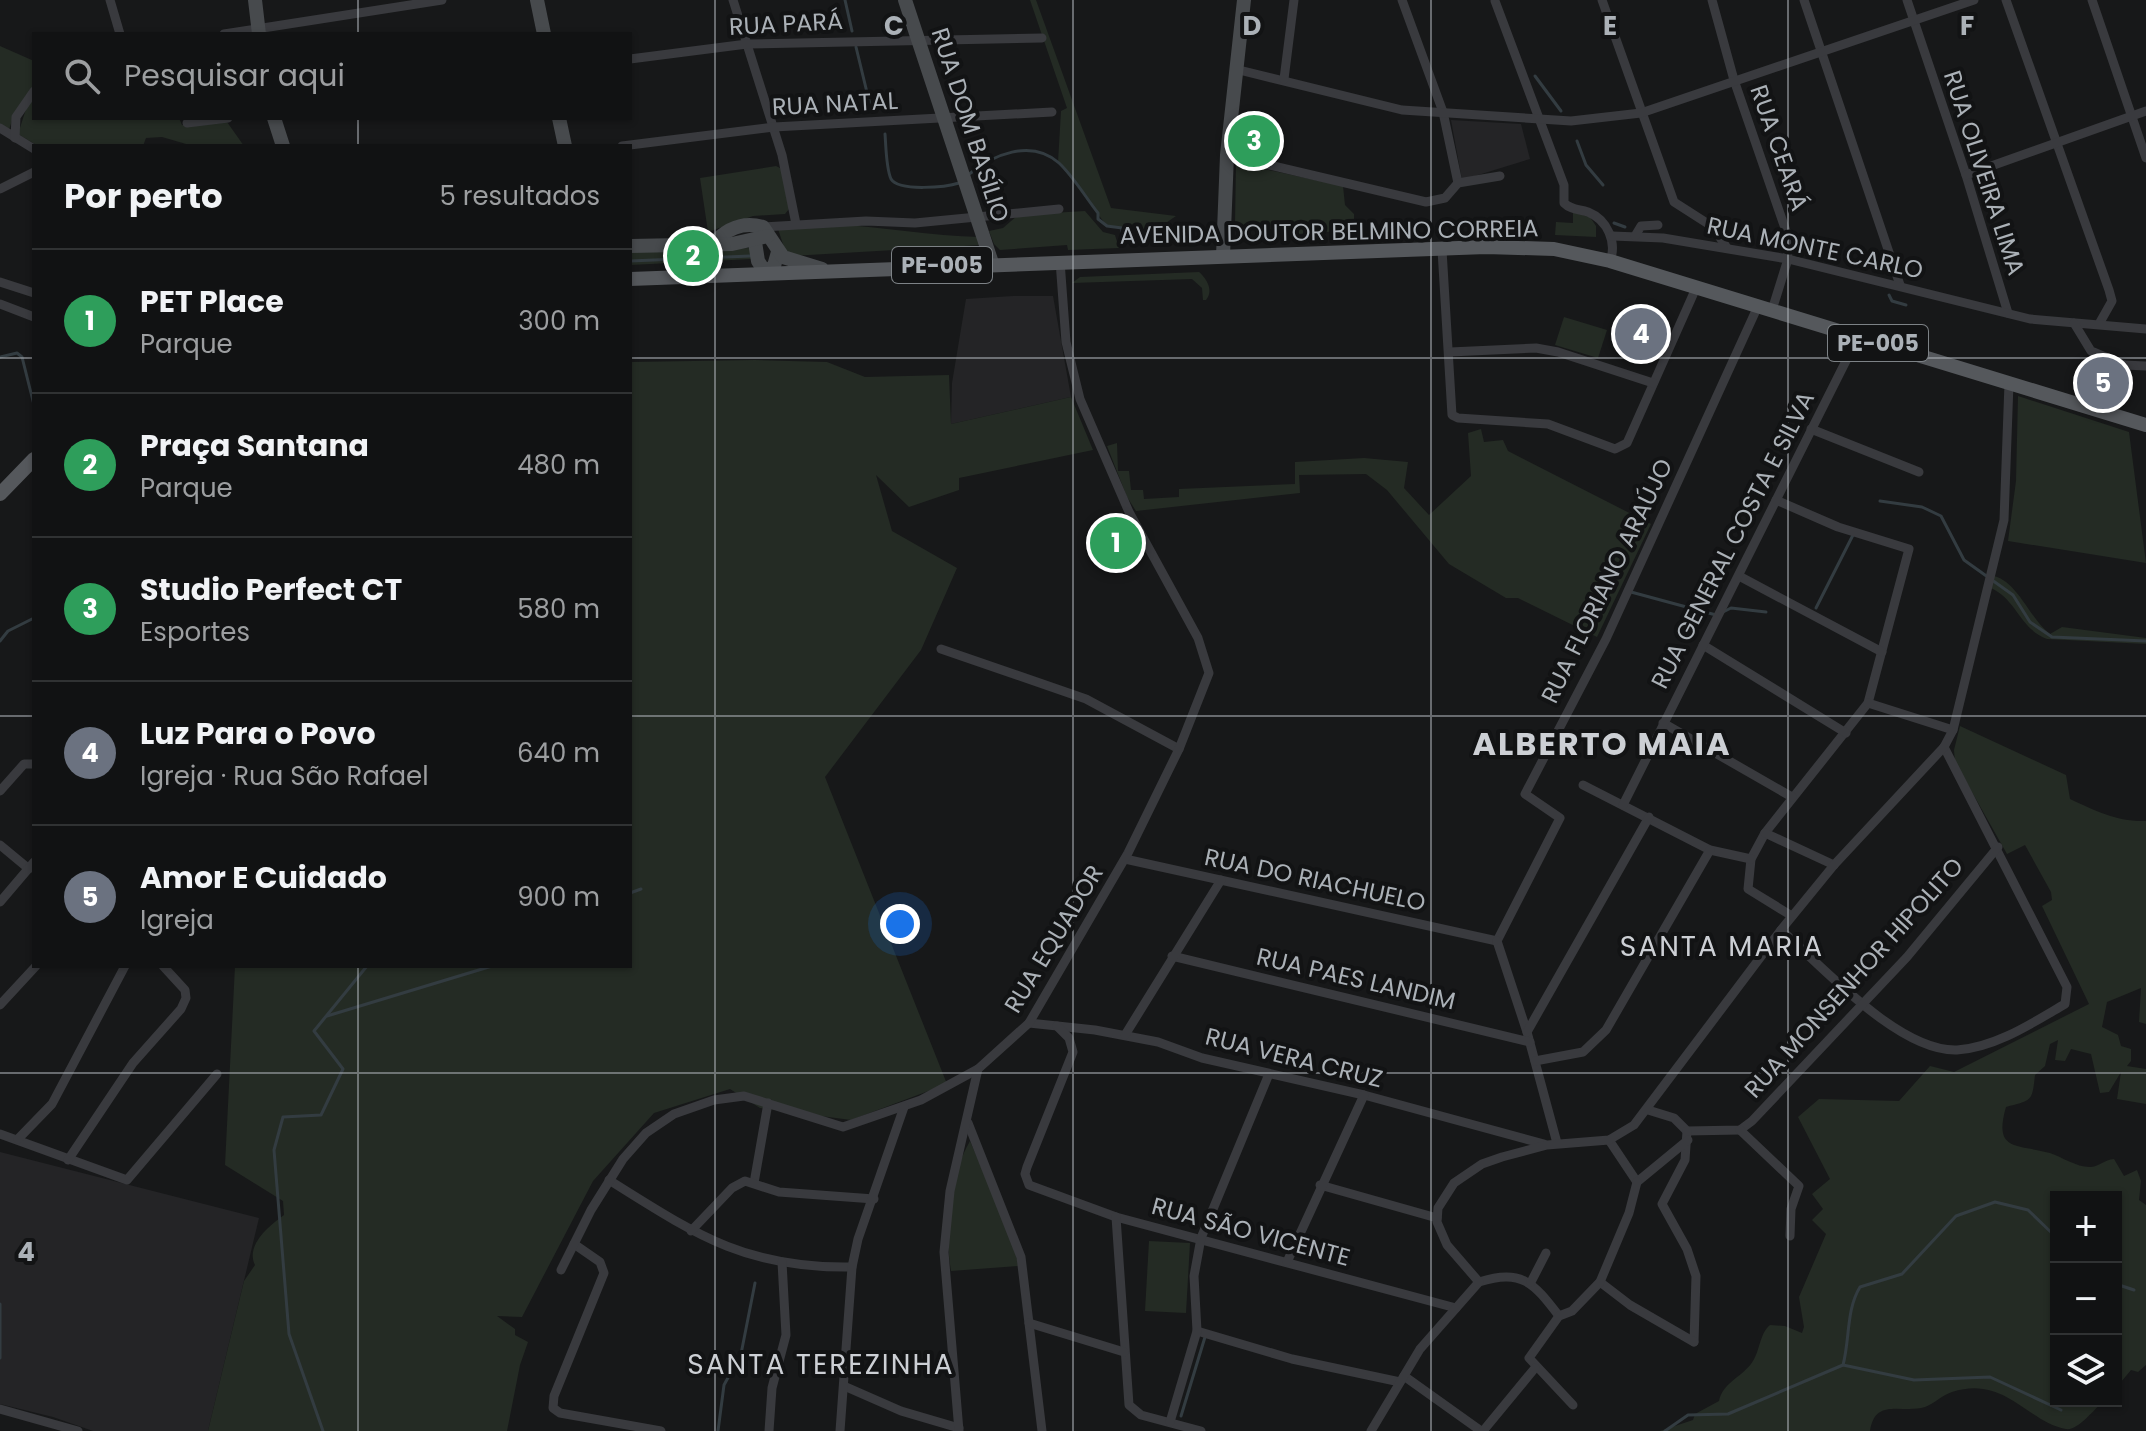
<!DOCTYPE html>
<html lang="pt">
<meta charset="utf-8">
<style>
:root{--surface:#111213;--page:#1a1b1c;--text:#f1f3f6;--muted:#9c9ea0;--line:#303233;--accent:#1a73e8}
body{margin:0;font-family:Poppins,sans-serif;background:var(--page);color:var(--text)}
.controls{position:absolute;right:24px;bottom:24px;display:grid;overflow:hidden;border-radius:0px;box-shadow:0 2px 6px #0004}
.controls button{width:72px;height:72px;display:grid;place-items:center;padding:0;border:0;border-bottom:2px solid var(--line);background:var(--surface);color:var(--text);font:40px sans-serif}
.you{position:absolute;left:900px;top:924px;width:28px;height:28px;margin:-20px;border:6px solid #fff;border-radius:50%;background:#1a73e8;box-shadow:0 0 0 12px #1a73e833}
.badge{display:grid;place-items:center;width:52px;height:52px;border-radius:50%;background:var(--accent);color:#fff;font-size:26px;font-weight:700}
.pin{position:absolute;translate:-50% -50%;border:4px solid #fff;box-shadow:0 2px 8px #0006}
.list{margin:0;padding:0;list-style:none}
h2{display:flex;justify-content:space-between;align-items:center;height:104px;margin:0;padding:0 32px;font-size:34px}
h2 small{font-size:26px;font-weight:400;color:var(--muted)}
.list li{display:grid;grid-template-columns:52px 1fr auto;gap:24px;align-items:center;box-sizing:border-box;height:144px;padding:0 32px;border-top:2px solid var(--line)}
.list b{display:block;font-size:30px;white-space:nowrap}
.list p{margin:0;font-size:26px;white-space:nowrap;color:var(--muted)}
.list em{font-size:26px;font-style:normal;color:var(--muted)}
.icon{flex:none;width:44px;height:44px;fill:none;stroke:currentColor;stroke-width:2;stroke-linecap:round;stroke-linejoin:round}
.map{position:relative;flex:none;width:2146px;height:1431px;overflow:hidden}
.search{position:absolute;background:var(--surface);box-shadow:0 2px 6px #0004;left:32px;top:32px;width:600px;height:88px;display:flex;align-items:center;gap:20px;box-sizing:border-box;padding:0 28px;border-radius:0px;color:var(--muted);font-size:30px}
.panel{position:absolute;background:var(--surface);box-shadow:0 2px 6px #0004;left:32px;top:144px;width:600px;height:824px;border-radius:0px}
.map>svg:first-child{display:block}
</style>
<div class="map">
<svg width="2146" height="1431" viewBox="0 0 2146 1431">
<rect width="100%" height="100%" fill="#171819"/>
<g fill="#242426">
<path d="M1451 120 1521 124 1530 159 1462 180Z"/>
<path d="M1013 296H1053L1071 397 951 424 952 383 966 299Z"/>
<path d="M0 1152 259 1218 208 1431H93L53 1417 0 1404Z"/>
</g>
<g fill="#242b24">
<path d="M1030 0H1036L1111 208 1176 216 1154 231 1107 226 1058 162 1061 111 1067 108Z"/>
<path d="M0 46 34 61V89L13 117 9 130 0 124Z"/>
<path d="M34 96V118H179L182 125 227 122 244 146H193L162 137 146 138 143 146H38L18 134 27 106Z"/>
<path d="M1236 163 1343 186 1345 205 1354 214V230L1284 235 1271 229 1238 226 1235 223Z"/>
<path d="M776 166 782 169 789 209 785 214 753 216 708 232 700 178Z"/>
<path d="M1085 211 1103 232 1115 235 1119 248 1068 250 1067 245 1000 250 994 244 989 231 1003 228 1018 215Z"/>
<path d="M1573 212 1590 217 1596 226V237L1555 235 1556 222 1573 223Z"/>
<path d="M834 224C884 227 931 236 980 237L981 245 791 256 786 253 778 229Z"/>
<path d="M751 248 752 259 630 265V251Z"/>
<path d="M1199 272C1207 279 1214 291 1206 300H1203L1202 288 1192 279 1072 283 1080 277Z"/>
<path d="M1564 317 1607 330 1598 358 1555 345Z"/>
<path d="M755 360 827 362 865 377 949 375 951 424 1071 397 1093 450 959 478V490L909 507 876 475 892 531 957 568 921 650 825 777 947 1084 851 1120 760 1108 730 1089 654 1113 593 1181 522 1317 497 1316 515 1329V1335L528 1342 520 1365 507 1431H208L244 1281 255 1265C245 1245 270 1225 284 1215L283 1201 225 1165 235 966H630V362Z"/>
<path d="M2018 396 2129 432 2146 563 2008 541 2016 481Z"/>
<path d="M1481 429 1484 442 1503 440 1508 451 1651 524 1597 637 1518 598H1506L1449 564 1387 490 1366 474 1299 475 1300 493 1136 511 1127 497 1107 446 1117 443 1118 471H1129L1131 490H1143L1144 499 1179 497V489L1295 484V462L1364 458 1408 462 1404 488 1429 515 1471 476 1468 433Z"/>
<path d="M1994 576C2018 582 2030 619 2050 634L2062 627 2146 638V644L2047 639C2020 629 2017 600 1991 588Z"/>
<path d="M1960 726 2066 775 2070 799C2096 811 2117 822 2146 821V1024L2139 1022 2141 988 2107 1002 2102 1027 2118 1035 2121 1046 2131 1049V1061L2127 1066 2146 1069V1104L2117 1099 2121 1072 2109 1092 2100 1093 2091 1054 2071 1049 2065 1061 2055 1060 2058 1040 2050 1044 2045 1066 2035 1075C2032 1101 2033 1100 2006 1107 1993 1152 2017 1144 2050 1153 2062 1157 2078 1168 2091 1167 2100 1166 2104 1160 2114 1159L2124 1176 2137 1170 2141 1181 2139 1200 2146 1205V1365L2138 1372 2131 1370 2116 1388V1197H2056V1401H2104C2094 1409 2078 1431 2066 1429 2027 1422 2005 1375 1952 1392 1942 1395 1934 1404 1925 1407 1902 1414 1875 1397 1870 1431H1660L1693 1420 1695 1414 1719 1401C1723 1383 1740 1378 1751 1364 1760 1353 1759 1334 1770 1325L1785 1326 1802 1333 1804 1327 1799 1297 1826 1234 1812 1220 1823 1209 1812 1194 1830 1179 1798 1117 1819 1099 1899 1101 1930 1066 1954 1072 2089 1004 2042 906 2052 900 2051 892 2025 845 2007 854 1955 762 1954 750Z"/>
<path d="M970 1141 1015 1245 1018 1266 951 1271C944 1230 949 1177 970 1141Z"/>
<path d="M1149 1241 1190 1243 1186 1313 1145 1311Z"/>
</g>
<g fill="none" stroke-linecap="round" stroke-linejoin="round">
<g stroke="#333c41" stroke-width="3">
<path d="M845 0 852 31"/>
<path d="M856 47 871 109"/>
<path d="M1535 76 1561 111"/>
<path d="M885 134C886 146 886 168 891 179 899 192 947 187 959 183"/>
<path d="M1577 141 1586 165 1603 185"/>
<path d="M968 175C992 155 1031 138 1059 163 1074 177 1086 198 1098 213V219L1107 226 1122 228 1121 245"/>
<path d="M1614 223 1625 227"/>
<path d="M630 261 750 256"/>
<path d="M1889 295 1892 301 1906 305"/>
<path d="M0 357 17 353 22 357 34 405"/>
<path d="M1880 501 1922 507 1941 516 1964 560 2013 595 2030 622 2052 637 2146 641"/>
<path d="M1631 592 1716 615"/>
<path d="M1816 608 1853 535"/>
<path d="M1723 612 1731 608 1766 612"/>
<path d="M0 641 8 631 34 618"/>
<path d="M630 893 641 889"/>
<path d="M327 1016 492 966"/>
<path d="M2116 1284 2134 1290"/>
<path d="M0 1304V1358"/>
<path d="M1843 1365 1914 1380 1990 1377 2061 1410"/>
<path d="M1181 1416 1205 1337"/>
<path d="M323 1431 289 1334 274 1150 283 1117 321 1115 343 1069 314 1031 367 966"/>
<path d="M718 1431 724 1385 741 1354 755 1283"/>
<path d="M1665 1431 1688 1415 1728 1414 1843 1365C1850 1339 1846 1310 1860 1287L1902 1274 1956 1216 1995 1202 2028 1210 2056 1237"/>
</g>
<g stroke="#393a3e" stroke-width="9">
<path d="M110 0 120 34"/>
<path d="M733 0 782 155 796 224"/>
<path d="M1402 0 1443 112 1458 183"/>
<path d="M1602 0 1674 202 1713 227 1727 248"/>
<path d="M1712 0 1734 80 1786 231 1788 259 1772 310"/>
<path d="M1804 0 1900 285"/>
<path d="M1907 0 1966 175 2008 313"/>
<path d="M2006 0 2109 290 2112 301 2099 324"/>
<path d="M2092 0 2146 158"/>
<path d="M1495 1 1564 185V203C1571 210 1579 209 1588 212 1608 220 1617 243 1610 261"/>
<path d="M224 34 442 0"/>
<path d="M630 59 747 44 1042 38"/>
<path d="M1235 69 1402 110 1571 121 1641 113 1974 0"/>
<path d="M1284 79 1294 0"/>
<path d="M187 123 228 118"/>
<path d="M0 128 34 149"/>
<path d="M15 138 16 117 34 91"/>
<path d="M622 146 774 127 1052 112"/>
<path d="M1227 155 1426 202 1445 198 1458 183 1500 176"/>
<path d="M1966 175 2146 111"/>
<path d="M0 189 34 172"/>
<path d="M763 227 866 221 915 223 1059 209"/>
<path d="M1612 236 1663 238 1788 259 2030 319 2146 329"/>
<path d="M1635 236 1641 226 1658 225"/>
<path d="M1442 250 1452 415 1458 418 1548 424 1615 449 1627 443 1696 288"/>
<path d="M0 282 34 293"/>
<path d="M0 304 34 317"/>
<path d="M2074 323 2091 351 2124 365 2110 414"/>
<path d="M1450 352 1536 348 1558 352 1653 383"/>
<path d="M2124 365 2146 366"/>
<path d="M1811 429 1919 472"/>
<path d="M1776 500 1838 527 1909 549 1868 703 1765 833 1751 859 1748 889 1792 916"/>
<path d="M1739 576 1882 652"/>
<path d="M1703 645 1846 733"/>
<path d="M941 649 1086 699 1179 749"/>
<path d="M1868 703 1953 730"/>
<path d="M1663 723 1792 797"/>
<path d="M1583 785 1710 850 1751 859"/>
<path d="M0 791 24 764H34"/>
<path d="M1623 805 1858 337"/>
<path d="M1765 833 1834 865"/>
<path d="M0 845 29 869"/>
<path d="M1125 859 1497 941"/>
<path d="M0 902 34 862"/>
<path d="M1781 930C1823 967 1899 1052 1957 1050 1995 1048 2034 1022 2065 1004L2067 987 1944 747"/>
<path d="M1497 941 1560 818 1525 794 1606 639 1758 306"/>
<path d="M1497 941 1527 1032 1557 1143"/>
<path d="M1172 956 1530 1042"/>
<path d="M0 1005 36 966"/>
<path d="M1029 1023 1095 1030 1158 1042 1202 1058 1364 1095 1544 1144"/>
<path d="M1057 1026 1069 1038 1073 1052 1027 1167 1025 1174 1029 1185 1116 1217 1456 1308"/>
<path d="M1527 1032 1649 817"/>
<path d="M1125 1035 1221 880"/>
<path d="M1535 1061 1583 1052 1606 1030 1710 850"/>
<path d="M1648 1110 1674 1118 1687 1131 1740 1130 1752 1121 1907 957 1998 847"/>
<path d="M968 1123 1021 1257 1042 1431"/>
<path d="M1740 1130 1799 1186 1791 1209 1790 1236"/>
<path d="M1687 1131 1685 1160 1662 1204 1687 1249 1696 1276 1694 1342"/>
<path d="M0 1134 127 1180 217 1074"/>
<path d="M18 1139 52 1104 125 966"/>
<path d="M1609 1140 1637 1182"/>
<path d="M68 1160 133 1063 181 1009 186 998 185 990 163 966"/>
<path d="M609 1180C695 1234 746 1269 852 1267"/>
<path d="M1637 1182 1688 1140"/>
<path d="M754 1183 768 1103"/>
<path d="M1320 1185 1437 1218"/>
<path d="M1116 1217 1129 1405 1141 1415 1201 1431"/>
<path d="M691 1231 732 1188 745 1181 779 1192 874 1199"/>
<path d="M574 1244 600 1262 604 1273 554 1396 553 1408 560 1413 661 1431"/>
<path d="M1287 1262 1364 1095"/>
<path d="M561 1270 591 1210 623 1159 646 1133 674 1114 714 1100 744 1096 843 1127 921 1100 978 1069 1029 1023 1128 853 1179 749 1209 673 1198 638 1129 512 1080 399 1066 342 1060 261"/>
<path d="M1479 1282C1522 1269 1533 1282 1559 1316"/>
<path d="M1531 1282 1546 1253"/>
<path d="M1600 1282 1630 1305 1694 1342"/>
<path d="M1029 1323 1124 1352"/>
<path d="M1197 1331 1292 1359 1400 1382"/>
<path d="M1404 1376 1481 1431"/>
<path d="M844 1386 901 1411 959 1428"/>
<path d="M1573 1405 1529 1358 1559 1316 1572 1311 1600 1282 1629 1213 1637 1182"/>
<path d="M0 1409 78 1431"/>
<path d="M1170 1422 1197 1331 1194 1276 1201 1238 1269 1074"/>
<path d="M769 1431 772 1388 786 1335 782 1262"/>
<path d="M840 1431 852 1267 858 1239 904 1107"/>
<path d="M959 1431 944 1252 950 1191 978 1069"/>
<path d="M1371 1431 1420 1349 1479 1282 1447 1245 1437 1222 1438 1208 1454 1183 1482 1164 1502 1157 1547 1145 1609 1140 1634 1125 1781 930 1834 865 1944 747 1953 730 2004 520 2009 383"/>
<path d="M1483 1431 1535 1368"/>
</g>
<g stroke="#474a4d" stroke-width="14">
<path d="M255 0 259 34"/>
<path d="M537 0 544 34"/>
<path d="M905 0 992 263"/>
<path d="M274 118 283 146"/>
<path d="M559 118 565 146"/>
<path d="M755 242 758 261 765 272 774 266 778 252"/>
<path d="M712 245C726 229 742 221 763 227L783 257 822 269"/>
<path d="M630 246 732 244 768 236"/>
<path d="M1223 256 1227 155 1244 0"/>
</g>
<g stroke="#55585c" stroke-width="14">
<path d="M630 279 1486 247 1554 249 1610 261 2146 425"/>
<path d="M0 494 34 459"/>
</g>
</g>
<path fill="none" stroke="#abb1b7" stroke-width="2" stroke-opacity="0.55" d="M358 0V34M715 0V1431M1073 0V1431M1431 0V1431M1788 0V1431M358 118V146M0 358H34M630 358H2146M0 716H34M630 716H2146M358 966V1431M0 1073H2146"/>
<g text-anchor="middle" stroke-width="8" stroke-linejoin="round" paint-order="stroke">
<g fill="#121314" stroke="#7d8286" stroke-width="2">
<rect x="892" y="247" width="100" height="36" rx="6"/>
<rect x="1828" y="325" width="100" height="36" rx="6"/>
</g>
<g font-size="22" font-weight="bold" fill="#abb1b7">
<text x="942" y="273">PE-005</text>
<text x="1878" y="351">PE-005</text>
</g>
<g font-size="24" fill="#abb1b7" stroke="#121314">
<text transform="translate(786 24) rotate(-3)" y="8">RUA PARÁ</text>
<text transform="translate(835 104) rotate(-3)" y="8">RUA NATAL</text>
<text transform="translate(970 125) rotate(72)" y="8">RUA DOM BASÍLIO</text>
<text transform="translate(1779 148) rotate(71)" y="8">RUA CEARÁ</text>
<text transform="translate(1984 173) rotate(72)" y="8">RUA OLIVEIRA LIMA</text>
<text transform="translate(1329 232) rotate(-1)" y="8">AVENIDA DOUTOR BELMINO CORREIA</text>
<text transform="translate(1815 248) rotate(12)" y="8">RUA MONTE CARLO</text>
<text transform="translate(1733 540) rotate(-63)" y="8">RUA GENERAL COSTA E SILVA</text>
<text transform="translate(1607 581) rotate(-64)" y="8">RUA FLORIANO ARAÚJO</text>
<text transform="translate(1315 880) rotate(12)" y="8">RUA DO RIACHUELO</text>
<text transform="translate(1054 939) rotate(-59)" y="8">RUA EQUADOR</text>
<text transform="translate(1854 978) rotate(-48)" y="8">RUA MONSENHOR HIPOLITO</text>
<text transform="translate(1356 979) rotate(13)" y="8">RUA PAES LANDIM</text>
<text transform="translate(1294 1058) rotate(14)" y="8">RUA VERA CRUZ</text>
<text transform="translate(1251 1232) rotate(15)" y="8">RUA SÃO VICENTE</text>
</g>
<g font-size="28" letter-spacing="2" fill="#cccfd4" stroke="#121314">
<text x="1722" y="956">SANTA MARIA</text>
<text x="821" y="1374">SANTA TEREZINHA</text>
</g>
<g font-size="32" font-weight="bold" letter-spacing="2" fill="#cccfd4" stroke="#121314">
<text x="1602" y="755">ALBERTO MAIA</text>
</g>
</g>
<g font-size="26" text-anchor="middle" font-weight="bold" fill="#abb1b7" stroke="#121314" stroke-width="8" stroke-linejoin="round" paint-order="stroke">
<text x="894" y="35">C</text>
<text x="1252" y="35">D</text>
<text x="1610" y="35">E</text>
<text x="1967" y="35">F</text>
<text x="26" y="1261">4</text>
</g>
</svg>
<div class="controls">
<button>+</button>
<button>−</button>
<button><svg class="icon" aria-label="layers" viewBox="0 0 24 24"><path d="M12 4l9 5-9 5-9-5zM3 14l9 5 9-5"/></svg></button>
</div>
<div class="you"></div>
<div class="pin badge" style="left:1116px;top:543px;background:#2e9e5b">1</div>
<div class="pin badge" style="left:693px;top:256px;background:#2e9e5b">2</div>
<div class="pin badge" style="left:1254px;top:141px;background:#2e9e5b">3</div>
<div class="pin badge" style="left:1641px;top:334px;background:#6b7280">4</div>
<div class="pin badge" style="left:2103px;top:383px;background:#6b7280">5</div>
<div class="search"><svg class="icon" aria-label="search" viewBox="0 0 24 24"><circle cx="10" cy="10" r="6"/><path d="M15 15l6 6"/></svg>Pesquisar aqui</div>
<section class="panel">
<h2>Por perto<small>5 resultados</small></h2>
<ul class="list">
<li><span class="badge" style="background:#2e9e5b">1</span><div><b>PET Place</b><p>Parque</p></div><em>300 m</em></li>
<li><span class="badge" style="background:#2e9e5b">2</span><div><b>Praça Santana</b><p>Parque</p></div><em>480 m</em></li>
<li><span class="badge" style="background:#2e9e5b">3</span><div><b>Studio Perfect CT</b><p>Esportes</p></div><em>580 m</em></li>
<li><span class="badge" style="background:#6b7280">4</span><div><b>Luz Para o Povo</b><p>Igreja · Rua São Rafael</p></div><em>640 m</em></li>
<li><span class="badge" style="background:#6b7280">5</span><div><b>Amor E Cuidado</b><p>Igreja</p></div><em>900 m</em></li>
</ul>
</section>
</div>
